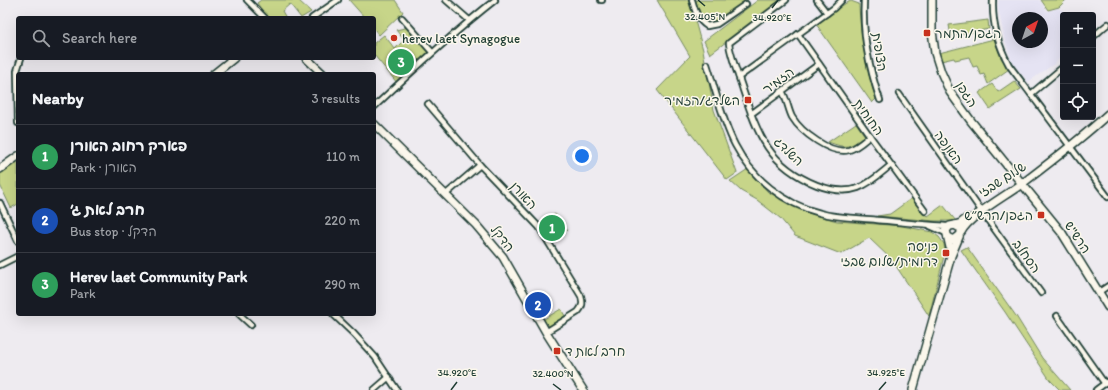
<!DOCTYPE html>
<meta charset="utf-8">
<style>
:root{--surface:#171b24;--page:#20242c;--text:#f1f3f6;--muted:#9ea1a6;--line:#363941;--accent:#c8321e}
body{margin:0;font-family:Itim,"Playpen Sans Hebrew",sans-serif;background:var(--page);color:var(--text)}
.controls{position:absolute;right:12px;top:12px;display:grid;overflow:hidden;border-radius:4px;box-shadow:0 4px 16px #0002}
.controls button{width:36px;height:36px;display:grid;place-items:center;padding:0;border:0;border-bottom:1px solid var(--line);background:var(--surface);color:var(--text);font:20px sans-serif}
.compass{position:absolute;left:1012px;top:12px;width:36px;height:36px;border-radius:50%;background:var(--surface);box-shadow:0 4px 16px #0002;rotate:40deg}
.you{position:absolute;left:582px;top:156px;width:14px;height:14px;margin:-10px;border:3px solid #fff;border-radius:50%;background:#1a73e8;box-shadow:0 0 0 6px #1a73e833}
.badge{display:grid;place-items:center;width:26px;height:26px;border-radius:50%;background:var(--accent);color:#fff;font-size:13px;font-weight:700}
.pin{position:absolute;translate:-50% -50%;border:2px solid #fff;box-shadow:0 1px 4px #0006}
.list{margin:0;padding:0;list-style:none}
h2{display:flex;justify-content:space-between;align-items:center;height:52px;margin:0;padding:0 16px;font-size:17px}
h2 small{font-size:13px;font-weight:400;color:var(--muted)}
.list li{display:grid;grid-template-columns:26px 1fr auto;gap:12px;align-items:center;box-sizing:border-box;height:64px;padding:0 16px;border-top:1px solid var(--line)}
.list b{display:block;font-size:15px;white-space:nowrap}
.list p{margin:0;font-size:13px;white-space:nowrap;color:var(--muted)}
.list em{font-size:13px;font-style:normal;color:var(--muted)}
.icon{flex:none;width:22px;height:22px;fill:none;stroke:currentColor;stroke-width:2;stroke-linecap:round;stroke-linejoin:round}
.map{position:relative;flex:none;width:1108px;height:390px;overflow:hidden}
.search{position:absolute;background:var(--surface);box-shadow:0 4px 16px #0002;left:16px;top:16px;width:360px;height:44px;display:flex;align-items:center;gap:10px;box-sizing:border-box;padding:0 14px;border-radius:4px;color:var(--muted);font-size:15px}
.panel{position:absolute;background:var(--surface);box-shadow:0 4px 16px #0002;left:16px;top:72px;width:360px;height:244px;border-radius:4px}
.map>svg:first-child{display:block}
</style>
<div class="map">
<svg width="1108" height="390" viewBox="0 0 1108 390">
<rect width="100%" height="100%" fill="#eeebf0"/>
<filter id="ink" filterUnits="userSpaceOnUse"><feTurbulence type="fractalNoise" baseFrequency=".025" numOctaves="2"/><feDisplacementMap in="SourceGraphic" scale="8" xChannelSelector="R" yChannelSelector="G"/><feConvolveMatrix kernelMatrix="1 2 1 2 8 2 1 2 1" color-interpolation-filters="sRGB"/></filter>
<g filter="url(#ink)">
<path fill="#e5e3f3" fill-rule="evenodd" d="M999 0H1039L1047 11 1058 8 1070 15H1063V55L1054 64 1028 82 1012 62 1004 37 998 7ZM1018 18H1042V42H1018Z"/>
<g fill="#c7d589" stroke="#73895e">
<path d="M261 0H298L311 12 301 18 290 4 282 11 286 18H270L267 15 266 16 257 3Z"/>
<path d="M349 0H395L403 12 379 35 374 29V18H365Z"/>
<path d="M657 0H688L694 17 703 50 714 110 737 173 727 180 657 90 690 56Z"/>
<path d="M695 0H748L722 18 716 21 706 20 701 14Z"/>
<path d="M758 0H782L710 54 704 41Z"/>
<path d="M1041 0H1066L1059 7 1048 10Z"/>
<path d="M851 1 859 4V7C861 40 866 68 876 99L872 103 816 24 846 3Z"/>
<path d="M988 20 989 29 951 36 949 25Z"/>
<path d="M409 27 432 52 398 84 374 55V43L384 35 395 49 404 40 396 30Z"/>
<path d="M994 39 1001 58 1009 69 988 84 984 74 981 75 977 66 973 67 969 57 955 60 954 58 941 61 939 53Z"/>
<path d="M1014 81 1021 89 990 109 979 93 992 84 998 92Z"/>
<path d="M856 123 865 136C848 148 848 149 828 142Z"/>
<path d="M18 156V204L11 208 0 185V169Z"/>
<path d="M748 169 768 192 809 213 837 221 902 226 932 232 939 237 944 244 945 252 929 316 892 260 869 238 841 254 795 236 780 218 757 200 741 191 730 181Z"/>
<path d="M912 198 928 216 943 205 956 221H935L877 216 890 214Z"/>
<path d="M555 214 567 230 548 242 538 226Z"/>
<path d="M967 247 1016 316 1042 358 1070 390H1060L1050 380 1005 312 961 250Z"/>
<path d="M561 309 565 316 550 326 546 324 544 319Z"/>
</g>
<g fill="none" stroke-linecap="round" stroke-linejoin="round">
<defs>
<g id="street">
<path d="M247 0 265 18"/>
<path d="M446 0 469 20"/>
<path d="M601 0H602"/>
<path d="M692 0C695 10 697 20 707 26L717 24 746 4"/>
<path d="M786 0 729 43C730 55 739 77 743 90 758 135 769 166 817 185 830 190 844 193 858 188 871 183 881 173 891 165"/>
<path d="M817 0 827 13"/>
<path d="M864 0C862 35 869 68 880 100"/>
<path d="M993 0C992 23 998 45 1009 65L1108 197"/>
<path d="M312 18 338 0"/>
<path d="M402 18 432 52"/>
<path d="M798 34 870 136 925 211"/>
<path d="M1093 37 1103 28 1108 24"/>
<path d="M707 64C716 91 722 120 735 145 752 178 784 204 820 213 838 218 858 218 877 220 901 222 926 225 950 226"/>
<path d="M739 77 834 8 842 0"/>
<path d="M782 91C787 99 788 109 792 117 801 132 831 155 849 150 857 148 864 141 870 136"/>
<path d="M899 94 982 212 1041 293"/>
<path d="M1031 94 1063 67"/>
<path d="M428 104 480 165 539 227 581 296C583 303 583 306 578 312L546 332"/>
<path d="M374 107C413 70 453 33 495 0"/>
<path d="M751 114 819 64"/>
<path d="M18 123 17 71 21 58"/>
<path d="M445 195 480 165"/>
<path d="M0 203 18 241"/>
<path d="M930 226 946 233"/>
<path d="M0 265 18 256"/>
<path d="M1099 292 1108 286"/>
<path d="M239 314 251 325"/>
<path d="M333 314 354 334 375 357 397 390"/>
<path d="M1057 316 1105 384"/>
<path d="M374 390 389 377"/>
<path d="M1096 390 1108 381"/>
</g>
<g id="secondary">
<path d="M932 0V31L935 53 941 72 950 92 971 121 1062 233 1108 307"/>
<path d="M306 58 323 74"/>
<path d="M214 74 234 58"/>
<path d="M374 124 476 225 503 257 546 332 583 390"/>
<path d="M0 169 18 156"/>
<path d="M955 225 961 223 967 218"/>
<path d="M961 232C970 215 1006 196 1023 183 1052 161 1081 139 1108 114"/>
<path d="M948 237 954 240 959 236"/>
<path d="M951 252 946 230 950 226 955 225 958 227"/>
<path d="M913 390 951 256 959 237"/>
</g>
</defs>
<use href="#street" stroke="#1f3d34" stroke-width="8"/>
<use href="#secondary" stroke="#1f3d34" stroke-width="10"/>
<use href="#street" stroke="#fbf7ec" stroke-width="4.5"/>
<use href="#secondary" stroke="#fbf7ec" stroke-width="7"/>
</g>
</g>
<path fill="none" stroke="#1f3d34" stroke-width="1.5" d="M698 0 705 6M772 8 778 0M553 384 561 390M451 390 457 382M879 390 886 382"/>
<g fill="#c8321e" stroke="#fbf7ec" stroke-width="1.5">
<rect x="923" y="29" width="8" height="8" rx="2"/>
<circle cx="394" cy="38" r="4"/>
<rect x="744" y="96" width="8" height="8" rx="2"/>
<rect x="1037" y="211" width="8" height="8" rx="2"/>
<rect x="942" y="249" width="8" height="8" rx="2"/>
<rect x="553" y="347" width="8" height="8" rx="2"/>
</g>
<g text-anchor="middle" stroke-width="3" stroke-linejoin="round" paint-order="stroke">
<g font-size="13" fill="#1f3d34" stroke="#fbf7ec" text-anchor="start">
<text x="935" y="38">הגפן/התמר</text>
<text x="402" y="43">herev laet Synagogue</text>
<text x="740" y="105" text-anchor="end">השלדג/הזמיר</text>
<text x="1033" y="220" text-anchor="end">הגפן/הרש״ש</text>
<text x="938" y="251" text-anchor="end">כניסה<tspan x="938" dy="15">דרומית/שלום שבזי</tspan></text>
<text x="565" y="356">חרב לאת ד</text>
</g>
<g font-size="13" fill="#1f3d34" stroke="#fbf7ec">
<text transform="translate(880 52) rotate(81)" y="5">הצופית</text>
<text transform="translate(778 80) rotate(-36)" y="5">הזמיר</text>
<text transform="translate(967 94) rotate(57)" y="5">הגפן</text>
<text transform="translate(869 117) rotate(54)" y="5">החוחית</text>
<text transform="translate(949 147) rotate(54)" y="5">האנפה</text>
<text transform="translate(789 151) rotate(44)" y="5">השלדג</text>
<text transform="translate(1002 179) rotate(-33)" y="5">שלום שבזי</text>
<text transform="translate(524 195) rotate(47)" y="5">האורן</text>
<text transform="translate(1078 237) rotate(56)" y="5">הרש''ש</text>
<text transform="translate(503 238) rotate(52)" y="5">הדקל</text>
<text transform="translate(1027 256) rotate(54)" y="5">הסחלב</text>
</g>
</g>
<g font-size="10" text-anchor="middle" fill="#1f3d34" stroke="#fbf7ec" stroke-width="3" stroke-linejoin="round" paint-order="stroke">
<text x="705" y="20">32.405°N</text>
<text x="772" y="21">34.920°E</text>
<text x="457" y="376">34.920°E</text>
<text x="886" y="376">34.925°E</text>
<text x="553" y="377">32.400°N</text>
</g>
</svg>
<div class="controls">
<button>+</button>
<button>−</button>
<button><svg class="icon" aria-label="locate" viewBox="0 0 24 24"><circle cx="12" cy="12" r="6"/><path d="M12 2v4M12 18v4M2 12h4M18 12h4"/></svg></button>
</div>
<svg class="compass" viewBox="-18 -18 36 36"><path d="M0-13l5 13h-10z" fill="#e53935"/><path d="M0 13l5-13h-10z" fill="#9ea1a6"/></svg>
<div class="you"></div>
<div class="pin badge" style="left:552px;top:228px;background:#2e9e5b">1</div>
<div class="pin badge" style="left:538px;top:305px;background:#1a4fb4">2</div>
<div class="pin badge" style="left:401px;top:62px;background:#2e9e5b">3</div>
<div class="search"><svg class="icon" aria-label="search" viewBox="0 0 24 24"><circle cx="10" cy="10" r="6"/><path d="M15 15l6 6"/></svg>Search here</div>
<section class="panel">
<h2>Nearby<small>3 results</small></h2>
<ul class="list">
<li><span class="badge" style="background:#2e9e5b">1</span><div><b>פארק רחוב האורן</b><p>Park · האורן</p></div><em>110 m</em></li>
<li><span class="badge" style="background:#1a4fb4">2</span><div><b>חרב לאת ג׳</b><p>Bus stop · הדקל</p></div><em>220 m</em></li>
<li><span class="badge" style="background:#2e9e5b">3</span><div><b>Herev laet Community Park</b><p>Park</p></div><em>290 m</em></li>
</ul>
</section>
</div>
